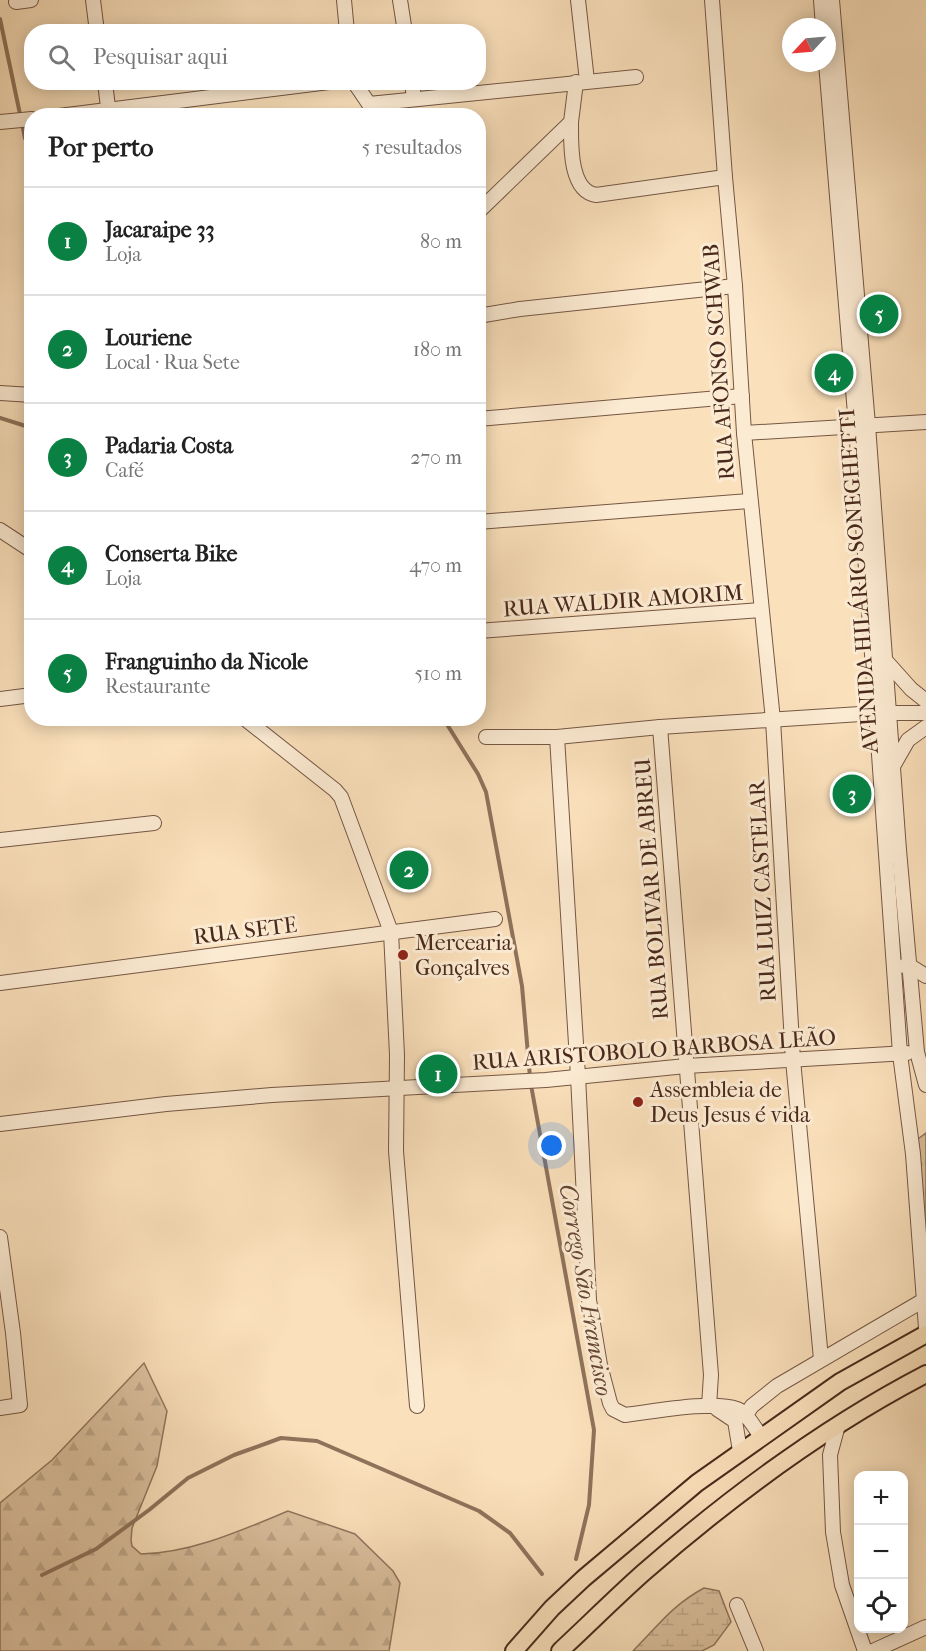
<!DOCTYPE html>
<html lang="pt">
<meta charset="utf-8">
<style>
:root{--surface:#fff;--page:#f6f6f6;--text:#222;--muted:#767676;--line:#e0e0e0;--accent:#0b8043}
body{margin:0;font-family:"IM FELL French Canon",serif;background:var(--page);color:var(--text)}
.controls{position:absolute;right:18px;bottom:18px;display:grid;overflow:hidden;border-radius:12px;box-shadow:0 3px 15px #0003}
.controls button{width:54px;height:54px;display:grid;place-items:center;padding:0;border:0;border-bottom:2px solid var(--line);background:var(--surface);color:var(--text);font:30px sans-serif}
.compass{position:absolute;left:782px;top:18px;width:54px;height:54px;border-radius:50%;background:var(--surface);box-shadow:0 3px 15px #0003;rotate:244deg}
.you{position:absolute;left:552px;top:1146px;width:21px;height:21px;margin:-15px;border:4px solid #fff;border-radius:50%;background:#1a73e8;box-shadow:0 0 0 9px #1a73e833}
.badge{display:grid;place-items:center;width:39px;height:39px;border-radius:50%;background:var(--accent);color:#fff;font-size:20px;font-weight:700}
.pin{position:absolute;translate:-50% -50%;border:3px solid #fff;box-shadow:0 2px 6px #0006}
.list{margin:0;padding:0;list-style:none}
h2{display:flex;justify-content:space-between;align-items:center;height:78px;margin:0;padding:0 24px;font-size:26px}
h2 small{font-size:20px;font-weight:400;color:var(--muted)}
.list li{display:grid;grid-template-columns:39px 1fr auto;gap:18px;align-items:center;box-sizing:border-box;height:108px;padding:0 24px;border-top:2px solid var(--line)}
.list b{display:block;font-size:22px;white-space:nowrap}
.list p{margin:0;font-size:20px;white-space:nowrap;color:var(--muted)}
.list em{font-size:20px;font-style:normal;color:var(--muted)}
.icon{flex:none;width:33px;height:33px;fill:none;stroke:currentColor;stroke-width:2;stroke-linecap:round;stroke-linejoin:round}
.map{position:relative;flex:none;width:926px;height:1651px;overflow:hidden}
.search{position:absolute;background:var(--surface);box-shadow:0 3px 15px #0003;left:24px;top:24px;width:462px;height:66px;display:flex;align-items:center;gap:15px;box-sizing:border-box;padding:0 21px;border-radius:24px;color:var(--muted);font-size:22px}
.panel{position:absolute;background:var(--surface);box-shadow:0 3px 15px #0003;left:24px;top:108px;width:462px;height:618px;border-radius:24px}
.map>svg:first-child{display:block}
</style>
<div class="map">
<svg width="926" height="1651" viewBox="0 0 926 1651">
<defs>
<pattern id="forest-firs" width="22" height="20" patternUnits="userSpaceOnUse" patternTransform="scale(1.5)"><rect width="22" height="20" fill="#dcc1a0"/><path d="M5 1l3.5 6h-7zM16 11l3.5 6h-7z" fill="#bea689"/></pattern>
<pattern id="wetland-marsh" width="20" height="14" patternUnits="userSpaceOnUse" patternTransform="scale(1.5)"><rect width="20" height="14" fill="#dcc1a0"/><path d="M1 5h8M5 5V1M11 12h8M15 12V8" fill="none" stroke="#bea689"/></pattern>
<pattern id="park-tufts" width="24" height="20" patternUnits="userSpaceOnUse" patternTransform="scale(1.5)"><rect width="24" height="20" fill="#dcc1a0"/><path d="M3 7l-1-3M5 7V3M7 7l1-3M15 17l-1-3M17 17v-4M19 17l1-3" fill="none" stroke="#bea689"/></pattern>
</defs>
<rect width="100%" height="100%" fill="#fae0bb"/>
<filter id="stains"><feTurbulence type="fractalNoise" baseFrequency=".00333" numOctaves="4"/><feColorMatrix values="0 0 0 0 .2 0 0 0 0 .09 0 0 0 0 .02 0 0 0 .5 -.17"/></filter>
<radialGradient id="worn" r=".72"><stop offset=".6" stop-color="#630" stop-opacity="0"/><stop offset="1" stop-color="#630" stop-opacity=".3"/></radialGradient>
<path fill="url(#forest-firs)" stroke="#92755e" stroke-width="1.5" d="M144 1363 167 1411 157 1466 132 1528 131 1540 132 1546 141 1554C192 1553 242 1530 288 1511L355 1534 393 1571 400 1583 389 1651H0V1503L52 1460Z"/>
<path fill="url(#wetland-marsh)" stroke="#92755e" stroke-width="1.5" d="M704 1588 719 1591 731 1622 714 1645 702 1651H633C659 1625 671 1606 704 1588Z"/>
<path fill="url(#park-tufts)" stroke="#92755e" stroke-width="1.5" d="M926 1133V1236L918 1139Z"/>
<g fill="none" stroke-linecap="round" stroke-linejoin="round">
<g stroke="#8f725b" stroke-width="4">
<path d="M0 19 25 138 32 152"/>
<path d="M0 418 32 428"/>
<path d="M443 718 478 774 486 792 522 986 530 1077"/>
<path d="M531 1085 594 1430 589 1505 576 1559"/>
<path d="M42 1575 96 1549 149 1510 188 1478 234 1455 281 1438 317 1441 479 1511 510 1533 542 1574"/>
</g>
<defs>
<g id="minor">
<path d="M93 0 97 32"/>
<path d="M344 0 347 32"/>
<path d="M400 0 405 32"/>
<path d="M578 0 587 81"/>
<path d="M712 0 725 177 735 286 744 433 773 720 793 1060 821 1359"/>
<path d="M821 0 823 27"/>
<path d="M832 0 868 425 899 850 917 1052 926 1085"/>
<path d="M16 2 31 0"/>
<path d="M826 63 856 426 900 1054 913 1154 926 1328"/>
<path d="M105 82 109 116"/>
<path d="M354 82 369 104 374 116"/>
<path d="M412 82 414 99"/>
<path d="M369 104 636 77"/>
<path d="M59 116 329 82"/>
<path d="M0 122 32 119"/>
<path d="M571 122C571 143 569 191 596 195L725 177"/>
<path d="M478 212 571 122 576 82"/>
<path d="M478 316 520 309 735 286"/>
<path d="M0 393 32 395"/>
<path d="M478 419 742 396"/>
<path d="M744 433 926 422"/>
<path d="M478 522 749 501"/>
<path d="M0 530 32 551"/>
<path d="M478 631 761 610"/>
<path d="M886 661 911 689 926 701"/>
<path d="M0 699 32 695"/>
<path d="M244 718 335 790 341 797 391 932 397 1055 396 1151 417 1406"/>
<path d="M660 727 711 1375 709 1406"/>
<path d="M486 737H557L660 727 876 713H926"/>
<path d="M557 737 578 1076 589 1300 600 1365 610 1403 613 1409 625 1415C652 1412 712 1400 737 1409 747 1413 755 1428 761 1437"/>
<path d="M892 768 908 740 926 727"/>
<path d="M0 840 154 823"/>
<path d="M904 966H910L926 976"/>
<path d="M0 983 495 919"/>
<path d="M0 1124 166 1104 272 1095 546 1080 686 1066 907 1053"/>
<path d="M0 1237 13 1333 20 1405 0 1408"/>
<path d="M717 1409 735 1421 740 1451"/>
<path d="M745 1416 752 1406 777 1386 924 1300"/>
<path d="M838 1425 830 1455 833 1532 842 1585 865 1651"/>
<path d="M737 1605 756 1651"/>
<path d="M873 1651 926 1627"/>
</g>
<g id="major">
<path d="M514 1651 552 1608 584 1578 697 1483 840 1382 926 1334"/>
<path d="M560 1651C588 1625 615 1598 643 1573 730 1497 824 1427 926 1374"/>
</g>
</defs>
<use href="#minor" stroke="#755744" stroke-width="16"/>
<use href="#major" stroke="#49291c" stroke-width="20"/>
<use href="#minor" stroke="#fcebd3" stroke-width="14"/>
<use href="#major" stroke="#fae0bb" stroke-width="16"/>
</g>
<g fill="#8f2418" stroke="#fcebd3" stroke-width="2">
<circle cx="403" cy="955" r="6"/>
<circle cx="638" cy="1102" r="6"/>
</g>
<g text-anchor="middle" stroke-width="6" stroke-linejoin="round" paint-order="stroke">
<g font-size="22" fill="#49291c" stroke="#fcebd3">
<text transform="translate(718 362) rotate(-94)" y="8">RUA AFONSO SCHWAB</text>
<text transform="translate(858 581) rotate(-94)" y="8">AVENIDA HILÁRIO SONEGHETTI</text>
<text transform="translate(623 600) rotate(-4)" y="8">RUA WALDIR AMORIM</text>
<text transform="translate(651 889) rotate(-94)" y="8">RUA BOLIVAR DE ABREU</text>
<text transform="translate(762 891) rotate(-93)" y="8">RUA LUIZ CASTELAR</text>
<text transform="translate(245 930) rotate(-7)" y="8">RUA SETE</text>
<text transform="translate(654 1049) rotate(-4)" y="8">RUA ARISTOBOLO BARBOSA LEÃO</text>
</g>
<g font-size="22" fill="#49291c" stroke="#fcebd3" text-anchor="start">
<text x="415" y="950">Mercearia<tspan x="415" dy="25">Gonçalves</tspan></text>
<text x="650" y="1097">Assembleia de<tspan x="650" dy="25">Deus Jesus é vida</tspan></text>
</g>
<g font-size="24" font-style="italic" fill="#664736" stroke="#fcebd3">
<text transform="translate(586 1290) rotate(80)" y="8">Corrego São Francisco</text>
</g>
</g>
<rect width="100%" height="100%" filter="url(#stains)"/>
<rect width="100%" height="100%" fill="url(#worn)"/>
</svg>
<div class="controls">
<button>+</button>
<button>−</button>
<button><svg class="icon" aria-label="locate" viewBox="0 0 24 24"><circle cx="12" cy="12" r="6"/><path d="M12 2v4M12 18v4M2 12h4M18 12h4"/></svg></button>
</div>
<svg class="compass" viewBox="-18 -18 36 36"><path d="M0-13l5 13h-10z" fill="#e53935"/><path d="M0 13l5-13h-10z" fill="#767676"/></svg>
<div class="you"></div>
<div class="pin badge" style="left:438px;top:1074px">1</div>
<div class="pin badge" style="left:409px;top:870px">2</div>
<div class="pin badge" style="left:852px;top:794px">3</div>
<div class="pin badge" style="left:834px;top:373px">4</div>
<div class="pin badge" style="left:879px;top:314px">5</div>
<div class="search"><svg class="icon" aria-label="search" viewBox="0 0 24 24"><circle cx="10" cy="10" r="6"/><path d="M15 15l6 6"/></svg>Pesquisar aqui</div>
<section class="panel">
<h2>Por perto<small>5 resultados</small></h2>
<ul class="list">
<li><span class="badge">1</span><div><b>Jacaraipe 33</b><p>Loja</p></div><em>80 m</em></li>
<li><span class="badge">2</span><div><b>Louriene</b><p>Local · Rua Sete</p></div><em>180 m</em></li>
<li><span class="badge">3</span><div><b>Padaria Costa</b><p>Café</p></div><em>270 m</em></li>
<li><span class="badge">4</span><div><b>Conserta Bike</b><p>Loja</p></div><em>470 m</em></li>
<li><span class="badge">5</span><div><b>Franguinho da Nicole</b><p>Restaurante</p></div><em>510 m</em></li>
</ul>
</section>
</div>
